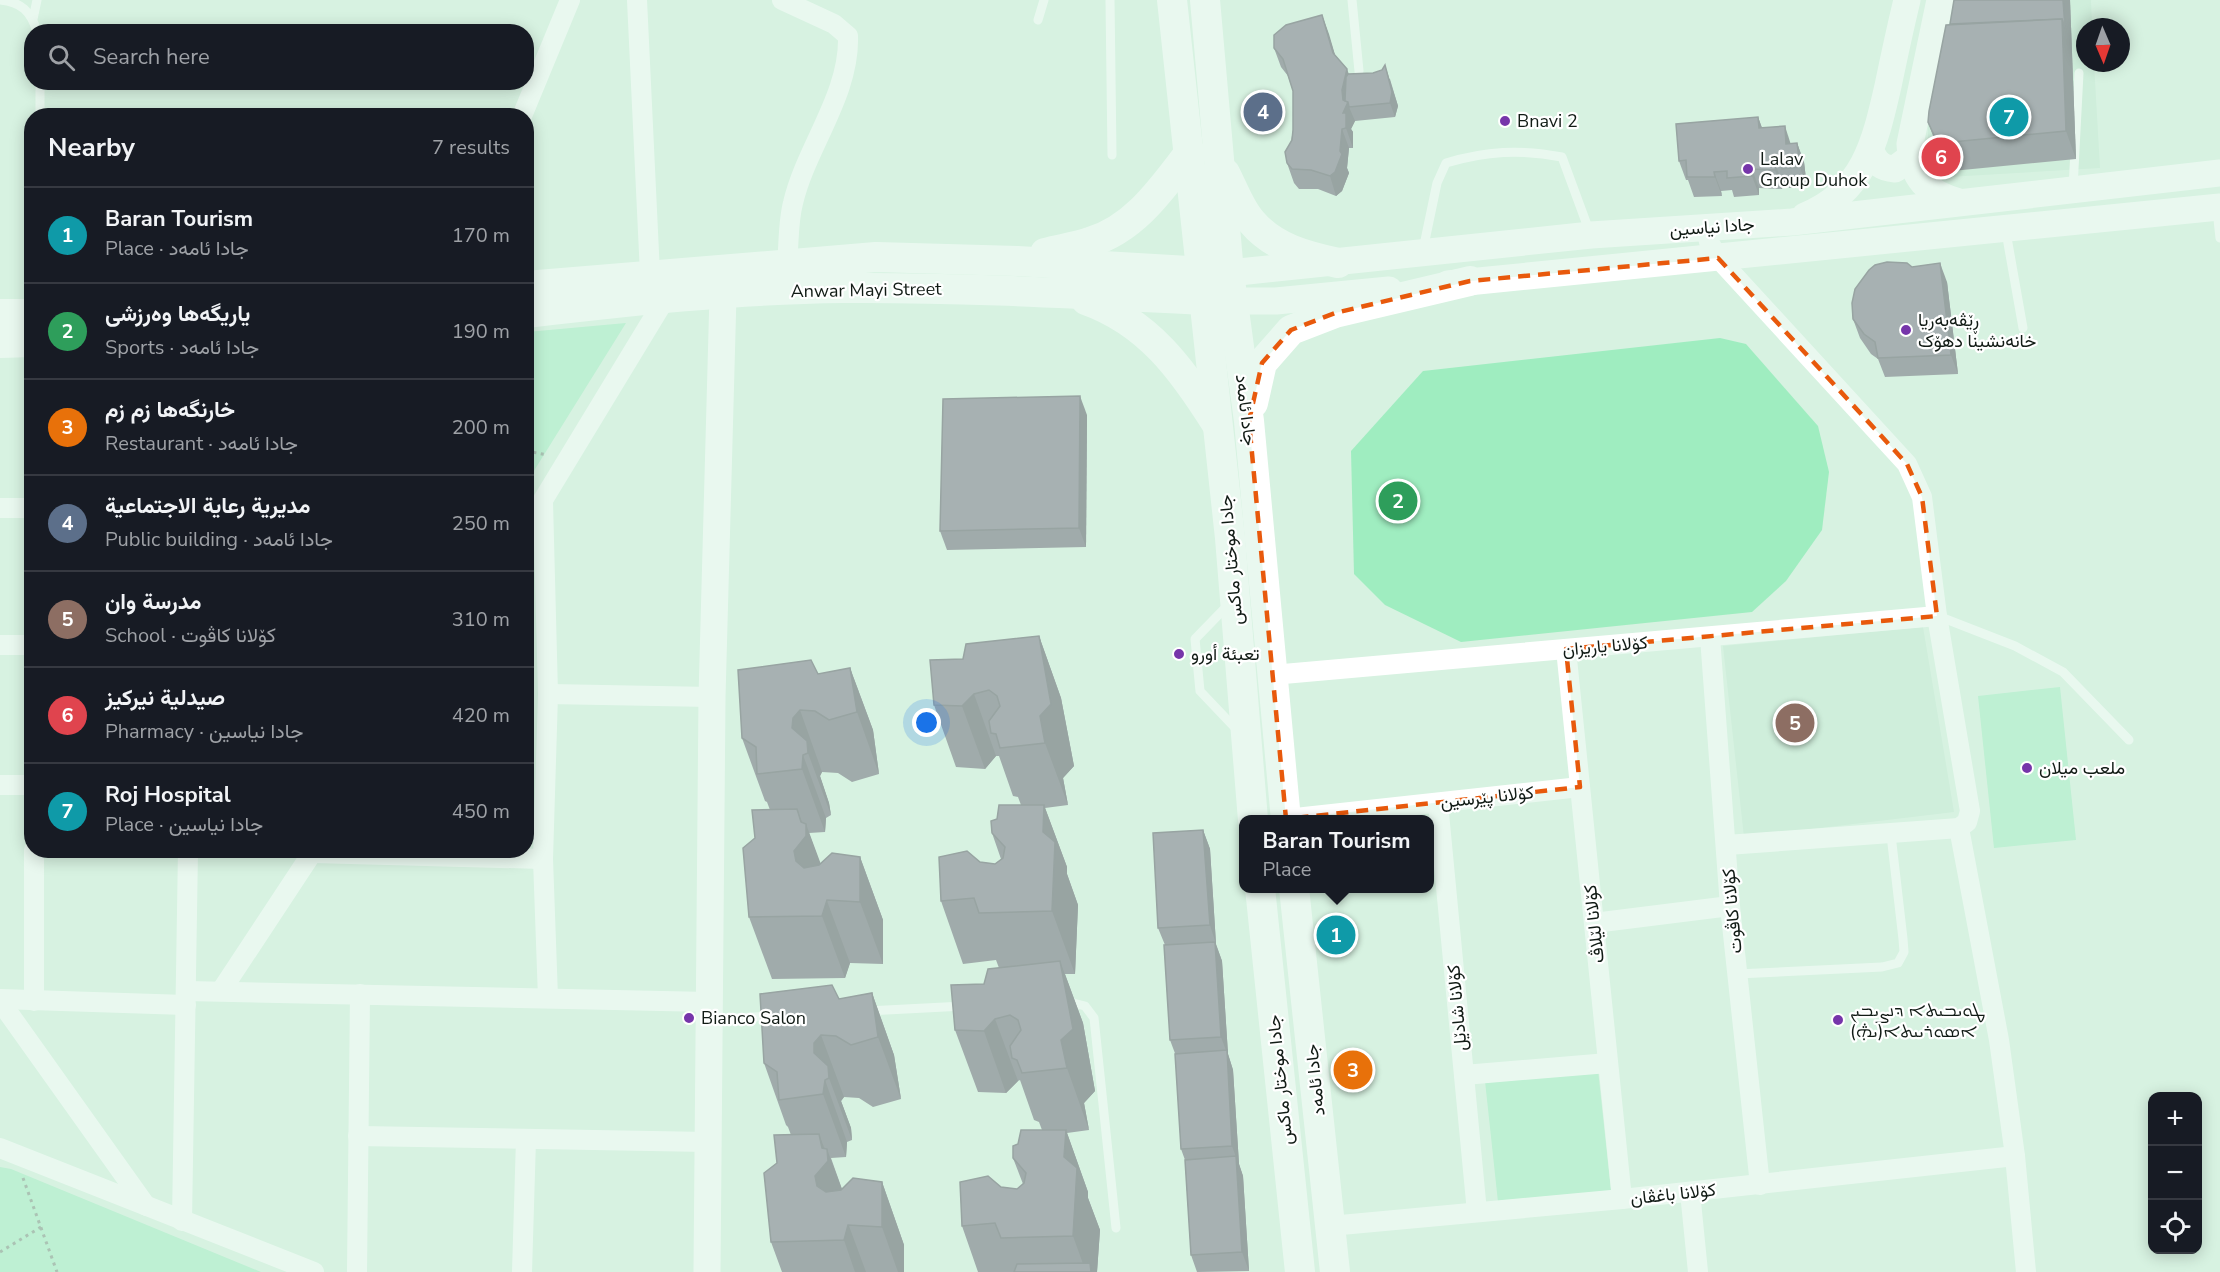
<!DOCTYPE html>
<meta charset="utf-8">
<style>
:root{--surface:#171b24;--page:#242831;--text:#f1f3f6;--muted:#9ea1a6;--line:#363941;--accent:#ea580c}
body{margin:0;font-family:"Nunito Sans",Vazirmatn,"Noto Sans Syriac",sans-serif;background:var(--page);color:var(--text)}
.controls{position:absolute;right:18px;bottom:18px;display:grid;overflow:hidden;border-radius:12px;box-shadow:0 3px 15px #0003}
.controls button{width:54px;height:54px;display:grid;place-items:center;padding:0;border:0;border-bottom:2px solid var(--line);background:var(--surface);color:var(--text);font:30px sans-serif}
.compass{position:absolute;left:2076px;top:18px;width:54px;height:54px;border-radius:50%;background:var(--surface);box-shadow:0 3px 15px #0003;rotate:178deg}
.you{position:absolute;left:927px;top:723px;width:21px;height:21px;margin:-15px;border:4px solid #fff;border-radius:50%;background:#1a73e8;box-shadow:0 0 0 9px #1a73e833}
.badge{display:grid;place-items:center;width:39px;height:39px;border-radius:50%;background:var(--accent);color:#fff;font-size:20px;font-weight:700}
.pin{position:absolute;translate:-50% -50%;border:3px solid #fff;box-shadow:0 2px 6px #0006}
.popup{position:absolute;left:1239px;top:815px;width:195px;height:78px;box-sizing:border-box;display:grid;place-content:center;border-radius:12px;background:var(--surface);filter:drop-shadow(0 2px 4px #0005);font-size:20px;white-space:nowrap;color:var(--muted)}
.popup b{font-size:22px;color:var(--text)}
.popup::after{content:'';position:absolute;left:50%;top:100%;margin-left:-12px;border:12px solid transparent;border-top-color:var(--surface)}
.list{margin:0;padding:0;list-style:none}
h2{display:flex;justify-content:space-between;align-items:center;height:78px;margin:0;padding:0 24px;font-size:26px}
h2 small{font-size:20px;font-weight:400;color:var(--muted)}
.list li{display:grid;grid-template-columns:39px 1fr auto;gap:18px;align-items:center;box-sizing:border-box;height:96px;padding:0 24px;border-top:2px solid var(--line)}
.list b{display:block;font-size:22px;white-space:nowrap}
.list p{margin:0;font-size:20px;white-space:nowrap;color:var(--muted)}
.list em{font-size:20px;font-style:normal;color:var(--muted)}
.icon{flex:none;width:33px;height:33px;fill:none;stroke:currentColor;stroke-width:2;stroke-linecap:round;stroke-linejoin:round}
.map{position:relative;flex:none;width:2220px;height:1272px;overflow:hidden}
.search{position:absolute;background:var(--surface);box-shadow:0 3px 15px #0003;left:24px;top:24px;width:510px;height:66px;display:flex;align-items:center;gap:15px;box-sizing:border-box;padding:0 21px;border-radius:24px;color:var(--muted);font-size:22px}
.panel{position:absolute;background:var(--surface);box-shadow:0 3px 15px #0003;left:24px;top:108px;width:510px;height:750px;border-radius:24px}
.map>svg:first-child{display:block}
</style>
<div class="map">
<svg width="2220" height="1272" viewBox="0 0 2220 1272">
<rect width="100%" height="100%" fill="#d7f2e1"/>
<g fill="#c5e8d2">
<path d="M1955 0H2091L2092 27H2085V63H2094L2100 168 1948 177 1934 170 1928 148V126Z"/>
<path d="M1923 627 1954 812 1744 837 1723 646Z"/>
</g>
<g fill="#9fedc0">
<path d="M626 323 527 482V332Z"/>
<path d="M1720 338 1746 344 1818 426 1829 472 1822 530 1786 581 1752 612 1461 642 1385 605 1354 574 1351 451 1423 371Z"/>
<path d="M2060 687 2076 840 1994 848 1978 696Z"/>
<path d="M1598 1070 1611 1191 1498 1202 1485 1081Z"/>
<path d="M0 1167 11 1169 261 1272H0Z"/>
</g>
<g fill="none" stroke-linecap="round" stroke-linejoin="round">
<g stroke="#76897d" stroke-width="3" stroke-dasharray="3 4.5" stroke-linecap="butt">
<path d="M526 451 548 455"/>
<path d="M23 1178 57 1272"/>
<path d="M0 1252 41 1227"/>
</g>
<g stroke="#fff" stroke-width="9">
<path d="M0 0C21 2 31 11 37 32"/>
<path d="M1110 0 1112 155"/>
<path d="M1352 0 1359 71"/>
<path d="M33 19 37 0"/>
<path d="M1038 20 1044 0"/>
<path d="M40 116V82"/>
<path d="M2073 188 2079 73"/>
<path d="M2217 210 2220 238"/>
<path d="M2006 232 2023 328"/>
<path d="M1423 250 1437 183 1446 163C1486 151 1520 149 1562 157L1590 233"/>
<path d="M1229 604 1195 639 1200 691 1239 732"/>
<path d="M1938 616 2015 646 2063 672 2129 740"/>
<path d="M1737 974 1882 967 1898 963 1904 952 1903 939 1891 835"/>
<path d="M1065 1001 1085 1006 1094 1018 1116 1228"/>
<path d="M867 1011 964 1006"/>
<path d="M711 1019 772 1016"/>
</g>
<g stroke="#fff" stroke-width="20">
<path d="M637 0 650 274"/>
<path d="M782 0 834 24 848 36C850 95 806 147 793 203 788 222 789 244 787 263"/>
<path d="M522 116 570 0"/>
<path d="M1706 228 1709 242 1718 258 1907 464 1922 497 1937 616 1970 811 1967 822 1959 828 1727 845"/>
<path d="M543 502 548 694 543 859 548 998"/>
<path d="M0 508H32"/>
<path d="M526 528 665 299"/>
<path d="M1710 637 1730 906 1760 1185"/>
<path d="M0 645H32"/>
<path d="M1566 649 1622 1199"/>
<path d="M1272 675 1937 616"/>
<path d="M548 694 712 697"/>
<path d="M0 785H32"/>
<path d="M1438 803 1477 1212"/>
<path d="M1286 819 1580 787"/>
<path d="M1959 828 1999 1040 2015 1156 2026 1272"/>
<path d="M313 853 543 859"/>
<path d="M1594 923 1730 906"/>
<path d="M186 991 709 1002"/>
<path d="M221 991 314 850"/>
<path d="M0 999 186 1005"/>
<path d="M0 1001 146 1206"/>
<path d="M34 1001V850"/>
<path d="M1464 1075 1608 1063"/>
<path d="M358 1136 708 1142"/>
<path d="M0 1148 314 1272"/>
<path d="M1690 1192 1698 1272"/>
<path d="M182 1221 188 850"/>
<path d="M1330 1226 1622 1199 2015 1156"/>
<path d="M357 1272 360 994"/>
<path d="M522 1272 526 1139"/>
</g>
<g stroke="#fff" stroke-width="27">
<path d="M1940 0 1910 144C1912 179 1927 193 1959 202"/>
<path d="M1871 152C1877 164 1882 168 1895 169L1911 157"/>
<path d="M1805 216C1864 192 1875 143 1888 86 1894 57 1900 29 1907 0"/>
<path d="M1229 273 1591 235 1792 222 2220 173"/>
<path d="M1448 284 2220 207"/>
<path d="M1233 301H1276L1389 290"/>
<path d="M707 1272 712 697 723 295"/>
</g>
<g stroke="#fff" stroke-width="30">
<path d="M1172 0 1230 538 1253 820"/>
<path d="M1205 0 1229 273 1249 421 1286 820"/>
<path d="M1225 173C1233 188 1240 209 1252 222 1274 248 1306 256 1338 263"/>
<path d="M1045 253C1060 249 1076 247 1090 242 1135 229 1163 187 1190 152"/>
<path d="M526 286 876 257 1017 261 1223 273"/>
<path d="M1086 300C1148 322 1182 369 1216 423"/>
<path d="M526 313C631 301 738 289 843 288 970 287 1097 295 1224 301"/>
<path d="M0 314H32"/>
<path d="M0 343 32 342"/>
<path d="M1253 403 1262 363 1291 330 1335 313 1470 281"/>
<path d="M1260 888 1300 1272"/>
<path d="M1294 888 1335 1272"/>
</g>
</g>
<g fill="#5e5568">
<path d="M2070 0 2076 159 1952 171 1945 165 1938 150 1928 122 1950 24Z"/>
<path d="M1322 15 1335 55 1347 69 1348 74 1390 79 1398 106 1395 117 1355 121 1351 129 1353 132V148H1349L1347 168 1349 173 1342 191 1336 196 1318 189H1299L1294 183 1287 163 1293 130V91L1288 76 1281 67 1274 48Z"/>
<path d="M1758 117 1762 128 1791 144 1797 143 1804 162 1807 187 1789 188 1788 184 1783 185 1782 189 1759 188V195L1734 197 1732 190 1721 191 1722 196 1694 197 1688 180H1686L1679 161Z"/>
<path d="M1912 267 1947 282 1958 374 1885 377 1878 359 1871 354 1860 338 1853 319Z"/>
<path d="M1087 415 1086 547 947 550 940 531Z"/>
<path d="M1039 636 1061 698 1074 766 1063 778 1068 805 1045 808 1067 867V874L1078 905 1075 974H1065L1083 1023 1095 1091 1084 1103 1089 1130 1067 1133 1088 1192V1198L1100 1230 1097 1272H978L962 1226 1001 1187 1017 1189 1023 1184 1013 1158 1018 1144 1042 1130 1039 1122 1034 1120 1020 1080 1018 1081 1006 1093 978 1092 955 1030 984 984 999 968 996 960 963 964 941 901 980 862 995 864 1001 859 992 833 997 819 1021 805 1018 797 1013 796 999 756H996L985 769 956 767 934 705Z"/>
<path d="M850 668 873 730 879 774 852 782 838 773 822 772 820 776 829 803 831 815 826 818 825 832 809 833 820 864 860 857 883 920V964L850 963 845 978 772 979 749 917 755 838 770 810 767 802 765 801 742 738 818 674Z"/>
<path d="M1203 830 1210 849 1216 944 1222 961 1228 1054 1233 1070 1239 1164 1243 1176 1249 1271 1197 1272 1191 1255 1185 1160 1181 1149 1176 1056 1170 1040 1165 945 1158 928Z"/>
<path d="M872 993 894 1055 901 1099 873 1107 859 1098 844 1097 841 1101 851 1128 852 1140 847 1142 846 1157 831 1158 842 1189 882 1182 904 1245V1272H782L771 1242 777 1163 791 1135 788 1127 786 1125 764 1063 839 999Z"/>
</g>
<g fill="#4c4555">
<path d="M2063 0H2070L2076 159 2066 131 2062 19Z"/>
<path d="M1322 15 1329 34 1340 72 1333 53Z"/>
<path d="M1385 65 1398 106 1395 117 1390 103Z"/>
<path d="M1347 69 1354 88 1349 107 1355 121 1351 129 1353 132V148L1346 128 1343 113 1342 90Z"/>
<path d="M1758 117 1765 136 1759 128Z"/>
<path d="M1785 126 1791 145 1786 144Z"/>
<path d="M1342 129 1349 148 1347 168 1349 173 1342 191 1336 196 1330 176 1340 151Z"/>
<path d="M1797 143 1804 162 1807 187 1800 167Z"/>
<path d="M1776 166 1783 185 1782 189 1775 170Z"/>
<path d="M1752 169 1759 188V195L1752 176Z"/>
<path d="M1714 172 1721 191 1722 196 1715 177Z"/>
<path d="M1940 263 1947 282 1958 374 1951 355Z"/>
<path d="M1080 396 1087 415 1086 547 1079 528Z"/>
<path d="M1039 636 1061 698 1074 766 1063 778 1068 805 1045 743 1040 716Z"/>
<path d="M850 668 873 730 879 774 857 712Z"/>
<path d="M974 694 996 756 985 769 962 706Z"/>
<path d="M800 710 822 772 820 776 829 803 831 815 808 753 803 755 826 818 825 832 802 769 792 728 793 718Z"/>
<path d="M1044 805 1067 867V874L1078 905 1075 974 1052 911 1043 832Z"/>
<path d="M797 809 806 833V824L829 886 827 901 850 963 845 978 822 916 796 861 794 851 801 822Z"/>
<path d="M1203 830 1210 849 1216 944 1210 925Z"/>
<path d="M860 857 883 920V964L860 902Z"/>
<path d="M1215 942 1222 961 1228 1054 1233 1070 1239 1164 1243 1176 1249 1271 1242 1252 1236 1157 1232 1146 1227 1053 1221 1037Z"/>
<path d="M1060 961 1083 1023 1095 1091 1084 1103 1089 1130 1067 1068 1061 1040Z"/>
<path d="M872 993 894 1055 901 1099 878 1037Z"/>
<path d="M995 1019 1018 1081 1006 1093 984 1031Z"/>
<path d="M821 1035 844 1097 841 1101 851 1128 852 1140 829 1078 825 1080 847 1142 846 1157 823 1094 814 1053V1043Z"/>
<path d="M1066 1130 1088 1192V1198L1100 1230 1097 1272H1086L1073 1236 1064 1157Z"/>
<path d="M819 1134 828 1158 827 1149 850 1211 849 1226 866 1272H855L844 1240 817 1186 815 1176 822 1148Z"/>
<path d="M882 1182 904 1245V1272H898L882 1227Z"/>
</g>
<g fill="#6d6379" stroke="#4c4555" stroke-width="1.5">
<path d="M1954 0H2063L2065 28 2062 19 1950 24Z"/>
<path d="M1322 15 1333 53 1347 69 1342 90 1343 100 1348 102 1343 113H1346V128L1342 129 1340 151 1342 154 1335 172 1330 176 1311 170 1292 169 1287 163 1285 152 1292 140 1293 130V91L1283 59 1274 48V35L1286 25Z"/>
<path d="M2062 19 2066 131 1942 143 1935 137 1928 122 1929 111 1946 25Z"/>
<path d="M1385 65 1392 92 1390 103 1349 107 1348 102 1345 101 1346 77 1348 74 1373 73 1382 70Z"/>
<path d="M1758 117 1759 128 1785 126 1786 144 1797 143 1800 167 1782 169V165L1776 166 1775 170 1752 169V176L1727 178V171L1714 172 1715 177H1687L1686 160 1679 161 1676 124Z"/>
<path d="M1887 262 1907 263 1912 267 1940 263 1951 355 1878 358 1875 342 1864 334 1853 319 1852 303 1855 289 1869 270 1875 265Z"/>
<path d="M1080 396 1079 528 940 531 943 399Z"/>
<path d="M1039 636 1051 704 1040 716 1045 743 1000 748 996 734 991 733 989 721 1000 706 997 696 989 690 974 694 962 706 934 705 930 660 963 659 966 644Z"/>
<path d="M811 660 818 674 850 668 857 712 829 720 815 711 800 710 793 718 792 728 807 741 808 753 803 755 802 769 757 774 756 747 742 738 738 670Z"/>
<path d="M999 805H1044L1043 832 1055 842 1052 911 979 913 974 898 941 901 939 857 967 851 980 862 995 864 1003 858 1005 847 992 833 991 821 997 819Z"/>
<path d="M797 809 801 822 806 824V836L794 851 796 861 804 868 819 865 832 853 860 857V902L827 900 822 916 749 917 743 848 755 838 752 810Z"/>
<path d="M1203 830 1210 925 1158 928 1153 833Z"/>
<path d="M1215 942 1221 1037 1170 1040 1164 945Z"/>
<path d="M1060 961 1073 1029 1061 1040 1067 1068 1022 1073 1017 1060 1012 1058 1010 1046 1021 1030 1018 1020 1010 1015 995 1019 984 1031 955 1030 951 985 984 984 988 969Z"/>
<path d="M832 985 839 999 872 993 878 1037 851 1045 836 1036 821 1035 814 1043V1053L828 1066 829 1078 825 1080 823 1094 779 1100 777 1072 764 1063 760 994Z"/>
<path d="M1227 1050 1232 1146 1181 1149 1175 1054Z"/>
<path d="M1021 1130H1066L1064 1157 1077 1168 1073 1236 1001 1238 995 1223 962 1226 960 1182 988 1176 1001 1187 1017 1189 1024 1183 1026 1173 1013 1158V1146L1018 1144Z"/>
<path d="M819 1134 822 1148 827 1149 828 1161 815 1176 817 1186 826 1192 841 1190 853 1178 882 1182V1227L848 1225 844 1240 771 1242 764 1173 777 1163 774 1135Z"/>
<path d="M1236 1156 1242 1252 1191 1255 1185 1160Z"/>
<path d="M1090 1263 1091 1272H1014L1017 1264Z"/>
</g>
<path d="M0 0H2220V1272H0ZM1718 258 1907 464 1922 497 1937 616 1566 649 1580 787 1286 819 1249 421 1262 363 1291 330 1335 313 1470 281Z" fill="#d7f2e1" fill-opacity=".55" fill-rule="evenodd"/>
<path fill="none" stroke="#e8590c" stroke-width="4.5" stroke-dasharray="12 8" stroke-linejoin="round" d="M1718 258 1907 464 1922 497 1937 616 1566 649 1580 787 1286 819 1249 421 1262 363 1291 330 1335 313 1470 281Z"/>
<g fill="#7635aa" stroke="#fff" stroke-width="2">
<circle cx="1505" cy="121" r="6"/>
<circle cx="1748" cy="169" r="6"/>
<circle cx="1906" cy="330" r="6"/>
<circle cx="1179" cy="654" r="6"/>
<circle cx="2027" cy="768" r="6"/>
<circle cx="689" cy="1018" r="6"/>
<circle cx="1838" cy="1020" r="6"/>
</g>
<g text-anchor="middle" stroke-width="4.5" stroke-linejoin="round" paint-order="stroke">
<g font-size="18" fill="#111b15" stroke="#fff" text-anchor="start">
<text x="1517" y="127">Bnavi 2</text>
<text x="1760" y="165">Lalav<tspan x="1760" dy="21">Group Duhok</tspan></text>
<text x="1918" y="326">ڕێڤه‌به‌ریا<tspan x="1918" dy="21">خانەنشينا دهۆک</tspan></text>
<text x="1191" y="660">تعبئة أورو</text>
<text x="2039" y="774">ملعب ميلان</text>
<text x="1850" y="1016">ܛܘܝܒܝܬܐ ܕܢܨܝܒܝܢ<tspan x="1850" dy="21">ܐܣܘܪܝܝܬܐ(ܞ)</tspan></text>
<text x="701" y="1024">Bianco Salon</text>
</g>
<g font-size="18" fill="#111b15" stroke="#fff">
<text transform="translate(1712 227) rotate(-4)" y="6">جادا نیاسین</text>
<text transform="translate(866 290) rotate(-1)" y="6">Anwar Mayi Street</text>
<text transform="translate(1246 410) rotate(83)" y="6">جادا ئامەد</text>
<text transform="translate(1231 560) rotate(-95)" y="6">جادا موختار ماكس</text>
<text transform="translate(1605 646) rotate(-5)" y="6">کۆلانا یاریزان</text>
<text transform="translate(1487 797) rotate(-6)" y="6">کۆلانا پێرسین</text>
<text transform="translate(1732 911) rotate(-95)" y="6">کۆلانا کاڤوت</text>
<text transform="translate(1594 924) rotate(-96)" y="6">کۆلانا لێلاڤ</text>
<text transform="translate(1457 1008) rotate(-95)" y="6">کۆلانا شادێل</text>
<text transform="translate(1280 1080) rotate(-96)" y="6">جادا موختار ماكس</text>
<text transform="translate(1315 1080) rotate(-96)" y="6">جادا ئامەد</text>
<text transform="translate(1673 1194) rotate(-6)" y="6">کۆلانا باغڤان</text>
</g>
</g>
</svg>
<div class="controls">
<button>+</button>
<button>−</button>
<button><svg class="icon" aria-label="locate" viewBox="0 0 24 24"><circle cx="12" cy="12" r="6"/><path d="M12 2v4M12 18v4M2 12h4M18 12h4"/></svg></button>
</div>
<svg class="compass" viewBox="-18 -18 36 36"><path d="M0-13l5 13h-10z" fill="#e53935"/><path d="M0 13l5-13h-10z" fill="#9ea1a6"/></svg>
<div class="you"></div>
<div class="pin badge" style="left:1336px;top:935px;background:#0f9aa8">1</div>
<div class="popup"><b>Baran Tourism</b>Place</div>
<div class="pin badge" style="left:1398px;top:501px;background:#2e9e5b">2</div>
<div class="pin badge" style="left:1353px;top:1070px;background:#e8710a">3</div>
<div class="pin badge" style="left:1263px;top:112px;background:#5c6f8a">4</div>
<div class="pin badge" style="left:1795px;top:723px;background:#8d6e63">5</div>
<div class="pin badge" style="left:1941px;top:157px;background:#e0444e">6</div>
<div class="pin badge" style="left:2009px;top:117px;background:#0f9aa8">7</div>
<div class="search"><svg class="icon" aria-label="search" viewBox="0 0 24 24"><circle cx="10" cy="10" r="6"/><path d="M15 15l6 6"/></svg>Search here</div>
<section class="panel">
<h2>Nearby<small>7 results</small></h2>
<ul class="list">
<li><span class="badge" style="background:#0f9aa8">1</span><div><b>Baran Tourism</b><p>Place · جادا ئامەد</p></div><em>170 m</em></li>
<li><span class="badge" style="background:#2e9e5b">2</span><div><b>ياريگەها وەرزشی</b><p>Sports · جادا ئامەد</p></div><em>190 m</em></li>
<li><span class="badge" style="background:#e8710a">3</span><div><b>خارنگەها زم زم</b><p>Restaurant · جادا ئامەد</p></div><em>200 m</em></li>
<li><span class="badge" style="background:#5c6f8a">4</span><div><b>مديرية رعاية الاجتماعية</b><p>Public building · جادا ئامەد</p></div><em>250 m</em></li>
<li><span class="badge" style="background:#8d6e63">5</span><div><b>مدرسة وان</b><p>School · کۆلانا کاڤوت</p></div><em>310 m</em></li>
<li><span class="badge" style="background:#e0444e">6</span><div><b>صيدلية نيركيز</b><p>Pharmacy · جادا نیاسین</p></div><em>420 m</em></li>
<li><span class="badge" style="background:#0f9aa8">7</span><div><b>Roj Hospital</b><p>Place · جادا نیاسین</p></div><em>450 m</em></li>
</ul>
</section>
</div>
